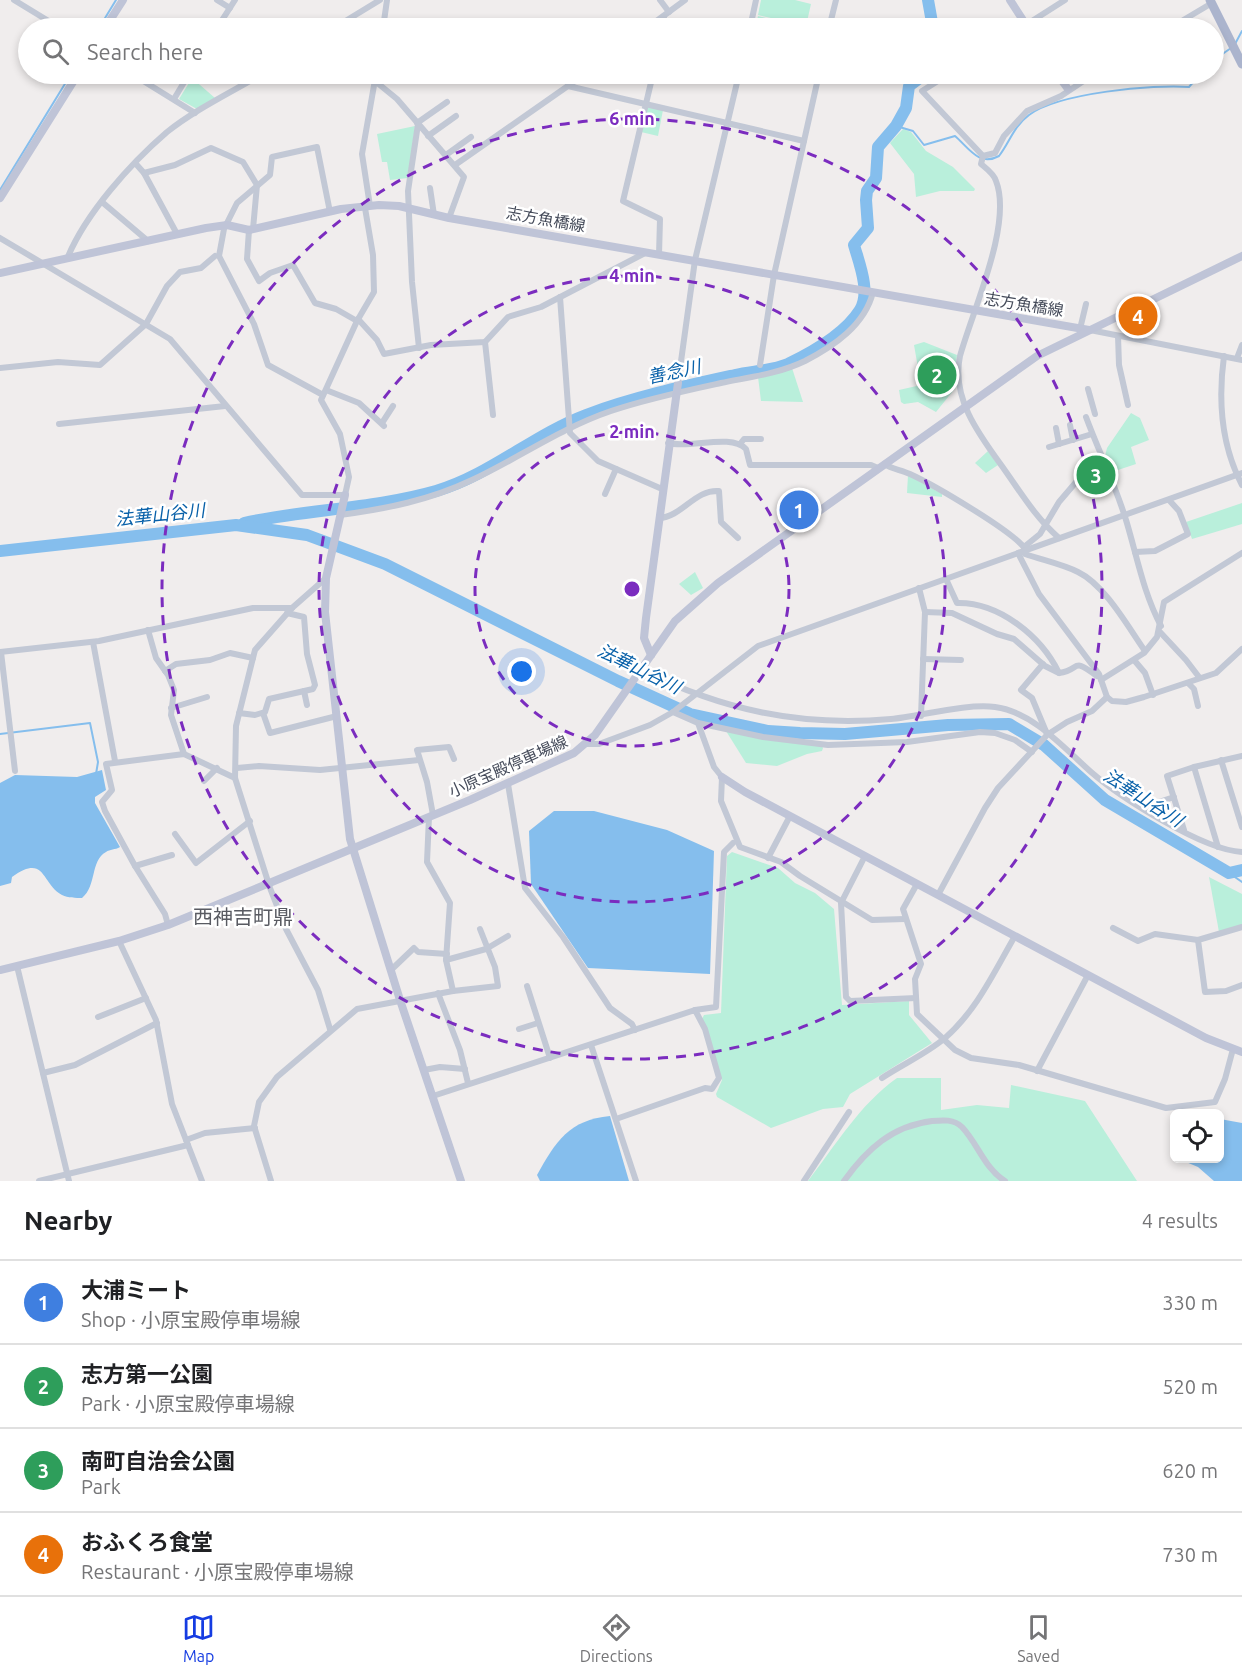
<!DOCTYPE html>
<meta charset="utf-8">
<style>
:root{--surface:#fff;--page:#f2f2f2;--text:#202124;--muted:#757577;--line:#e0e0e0;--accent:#153ce2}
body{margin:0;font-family:Ubuntu,"Noto Sans JP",sans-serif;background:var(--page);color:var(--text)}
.controls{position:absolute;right:18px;bottom:18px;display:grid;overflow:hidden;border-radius:9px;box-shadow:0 3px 9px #0003}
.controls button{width:54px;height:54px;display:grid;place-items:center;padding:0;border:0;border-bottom:2px solid var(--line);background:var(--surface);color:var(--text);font:30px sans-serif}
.you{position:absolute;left:522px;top:672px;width:21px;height:21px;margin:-15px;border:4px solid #fff;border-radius:50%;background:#1a73e8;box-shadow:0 0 0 9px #1a73e833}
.badge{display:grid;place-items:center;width:39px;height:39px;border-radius:50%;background:var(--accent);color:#fff;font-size:20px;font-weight:700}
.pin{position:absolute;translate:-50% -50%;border:3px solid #fff;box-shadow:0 2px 6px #0006}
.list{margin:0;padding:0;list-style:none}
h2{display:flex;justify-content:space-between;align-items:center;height:78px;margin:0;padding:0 24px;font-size:26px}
h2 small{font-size:20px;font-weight:400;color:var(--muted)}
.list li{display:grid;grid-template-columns:39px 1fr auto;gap:18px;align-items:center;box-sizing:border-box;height:84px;padding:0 24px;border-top:2px solid var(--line)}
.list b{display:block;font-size:22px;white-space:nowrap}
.list p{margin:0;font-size:20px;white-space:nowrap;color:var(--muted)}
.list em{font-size:20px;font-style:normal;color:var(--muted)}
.icon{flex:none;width:33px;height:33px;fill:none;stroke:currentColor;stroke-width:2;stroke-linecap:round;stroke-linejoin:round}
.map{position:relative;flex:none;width:1242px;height:1181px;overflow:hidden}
.search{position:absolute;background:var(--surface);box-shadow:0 3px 9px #0003;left:18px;right:18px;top:18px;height:66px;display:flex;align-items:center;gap:15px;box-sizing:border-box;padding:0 21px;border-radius:33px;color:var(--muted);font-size:22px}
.sheet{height:414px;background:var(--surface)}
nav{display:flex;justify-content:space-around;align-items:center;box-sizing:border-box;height:84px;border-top:2px solid var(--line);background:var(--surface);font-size:16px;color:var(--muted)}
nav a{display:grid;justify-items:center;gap:3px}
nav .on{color:var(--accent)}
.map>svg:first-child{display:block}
</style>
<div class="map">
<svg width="1242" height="1181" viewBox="0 0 1242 1181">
<rect width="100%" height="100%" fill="#f0eded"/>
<g fill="#b9efdb">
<path d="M761 0H795L811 4 806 26 758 15Z"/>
<path d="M758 16 801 27V28H755Z"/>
<path d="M192 78 215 98 197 109 179 99Z"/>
<path d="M649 107 663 110 658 136 641 132 646 108Z"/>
<path d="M415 126 408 178 390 180 387 162H382L377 134Z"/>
<path d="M903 129 911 132 926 151 953 167 975 189 974 191H940L916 197 914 174 890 143Z"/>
<path d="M924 342 957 355 954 378 957 386 936 412 918 402 904 404 901 402 899 390 921 385 914 345Z"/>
<path d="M792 368 803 402 761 401 758 377Z"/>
<path d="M1131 413 1140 418 1149 440 1131 447 1136 464 1112 472 1105 456 1107 448Z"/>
<path d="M988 451 998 465 986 473 975 463Z"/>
<path d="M1100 456 1110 483 1087 491 1081 477Z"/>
<path d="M908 475 942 494V497L907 493Z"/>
<path d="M1242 503V524L1192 539 1186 522Z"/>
<path d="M695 572 703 588 691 595 679 584Z"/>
<path d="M726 731 821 745 823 748 822 751 807 754 777 766 746 763Z"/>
<path d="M732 852 778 868 795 883 815 893 834 909 842 1005 909 1001V1015L932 1043 850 1094 843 1107 823 1109 771 1128 717 1097 716 1094 722 1080 702 1019 704 1015 721 1013 727 856Z"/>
<path d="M1209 877 1242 894V927L1219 932Z"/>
<path d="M897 1078H941V1110L977 1105 1009 1108 1011 1085 1085 1101 1137 1181H808C835 1146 860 1104 897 1078Z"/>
</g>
<g fill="#85beed">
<path d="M102 770 106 790 95 797V803L120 847C115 850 110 849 106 852 90 861 97 886 82 898 76 898 68 898 62 895 41 884 46 853 12 877L11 883 0 886V783L15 775 77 777Z"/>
<path d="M554 811H594L667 830 714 851 710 974 588 968 531 884 529 831Z"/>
<path d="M610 1116 629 1181H540L537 1175C556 1141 569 1120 610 1116Z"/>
<path d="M1220 1119 1242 1123V1181H1214L1198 1167 1186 1162V1159L1220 1158Z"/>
</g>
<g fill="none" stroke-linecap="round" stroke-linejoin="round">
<g stroke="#85beed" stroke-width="2">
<path d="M99 28 116 0"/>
<path d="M1235 44 1242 31"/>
<path d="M1214 60 1231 48"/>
<path d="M896 126 913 131 924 145 955 136C969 148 979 167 999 156 1010 142 1013 127 1029 115 1058 93 1154 84 1189 87L1200 74"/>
<path d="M0 190 71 74"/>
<path d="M0 734 90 723 98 762 96 774"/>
<path d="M1229 873 1242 882"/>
</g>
<g stroke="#85beed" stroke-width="12">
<path d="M928 0 933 28"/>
<path d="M244 523C307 509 373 509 436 491 490 475 533 435 586 415 634 397 685 386 735 375 752 371 771 371 788 364 813 352 845 334 860 310 871 292 859 263 854 245L868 228 866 200 867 191 876 178 878 147 896 126 906 108 909 86 925 74"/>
<path d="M0 551 236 525 307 535 385 564 618 681 690 714 768 731 800 733 845 734 948 725 1009 724 1044 745 1105 800 1229 873 1242 870"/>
</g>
<g stroke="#c2c8d5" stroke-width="6">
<path d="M14 0 60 28"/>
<path d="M217 0 230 8"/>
<path d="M660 0 669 12"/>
<path d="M217 28 235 0"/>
<path d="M334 28 380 0"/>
<path d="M383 28 387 0"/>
<path d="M647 28 685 0"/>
<path d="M663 28 664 16"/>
<path d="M750 28 756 0"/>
<path d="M829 28 836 0"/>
<path d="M1021 28 1065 0"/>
<path d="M1170 28 1212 3"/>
<path d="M132 74 195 113"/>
<path d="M653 74 623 201 660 219 659 255"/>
<path d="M949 74 922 91 983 156 981 164C987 169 994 174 996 181 1013 224 972 312 960 356 951 399 980 436 1004 469 1021 493 1036 518 1059 538"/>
<path d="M375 81 397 99 464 177 449 218"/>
<path d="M568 86 804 141"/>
<path d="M174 99 189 74"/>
<path d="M417 123 447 102"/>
<path d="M418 124 408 191 412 282 419 348"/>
<path d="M428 136 456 116"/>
<path d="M446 155 471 137"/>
<path d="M983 156 995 153 1004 136 1027 111 1061 96 1094 74"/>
<path d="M136 164 144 173 177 234"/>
<path d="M455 165 585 74"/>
<path d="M144 173 175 165 211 148 243 162 257 185 253 229"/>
<path d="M430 188 434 215"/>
<path d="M102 202 148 241"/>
<path d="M370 206 362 154 376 74"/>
<path d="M249 230 247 259 259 281 270 273 293 265 315 303 336 309 357 321"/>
<path d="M0 238 170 339 302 495H345L349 477 340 434 321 400 357 321 374 292 373 255 365 208"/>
<path d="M67 259C85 214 131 163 167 132 196 109 230 93 262 74"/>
<path d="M560 297 570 433 598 461 662 489"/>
<path d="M358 319 377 340 384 354 431 345 485 342 508 317 541 307 645 253"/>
<path d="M1080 329 1086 304"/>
<path d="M1090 330 1242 360"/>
<path d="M1118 336 1119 365 1128 405"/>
<path d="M485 342 493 415"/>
<path d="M1224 356C1218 400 1221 445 1242 485"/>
<path d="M1237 358 1242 345"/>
<path d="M760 365 774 275 819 74"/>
<path d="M0 368 58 362 100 365 146 324 167 286 180 272 201 268 215 256"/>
<path d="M678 383 695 260 739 74"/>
<path d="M1088 389 1095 414"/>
<path d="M326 390 359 403 384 426"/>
<path d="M323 395 268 365 254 324 219 256 224 229 237 203 270 175 272 157 317 147 330 212"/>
<path d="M1086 417C1099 452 1115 484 1126 520 1137 556 1143 592 1161 626"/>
<path d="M382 423 393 406"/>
<path d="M59 424 225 406"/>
<path d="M1070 425 1073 440"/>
<path d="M1056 428 1059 444"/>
<path d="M668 443C691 449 730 433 746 449L750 465H871L878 468"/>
<path d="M740 444 744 439H761"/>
<path d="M1049 447 1092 434"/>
<path d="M884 464C892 469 901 470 910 474 932 484 1015 532 1026 550"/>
<path d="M605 494 616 469"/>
<path d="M340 515C386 509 430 500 472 480 519 458 561 428 611 411 646 399 684 391 721 383 750 377 778 374 805 361 834 346 865 325 873 292"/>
<path d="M659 518C682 517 695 489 719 491L721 522 738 538"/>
<path d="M1024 547 1040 534 1059 502 1100 454"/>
<path d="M1023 551 1025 554C1042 560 1062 564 1078 572 1105 585 1128 627 1145 651"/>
<path d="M1135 552 1155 551 1188 534 1179 511 1169 500"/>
<path d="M1018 553 1039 594 1099 674 1107 697 1112 701 1126 702 1144 697 1216 673 1242 649"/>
<path d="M326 578 292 608 255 650 236 726 235 778 270 888 286 929 318 990 330 1029"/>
<path d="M946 579 957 603C999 602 1041 636 1059 673 1082 670 1070 656 1097 676"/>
<path d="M919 588 925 612 921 716"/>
<path d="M925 612 952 613 997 634 1014 639 1045 666 1059 673"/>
<path d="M148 630 156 658 168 675 174 690 171 715 184 754"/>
<path d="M1160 632 1186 660 1199 677"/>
<path d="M93 642 115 761"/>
<path d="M0 652 99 641 253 608H292"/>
<path d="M1 652 15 771"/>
<path d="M923 659 961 660"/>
<path d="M1134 660 1145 673 1153 695"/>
<path d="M1043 664 1021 690 1032 698 1047 734"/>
<path d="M641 670C723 710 799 727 891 719 920 716 968 703 995 707 1033 712 1064 748 1091 772 1121 798 1203 850 1242 852"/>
<path d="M165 671 176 664 210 660 230 653 253 658"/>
<path d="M1101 680 1144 653 1157 637 1164 602 1242 553"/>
<path d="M1189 684 1194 689 1198 706"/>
<path d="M304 691 307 705"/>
<path d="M171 708 207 697"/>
<path d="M673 712 698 723 714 767 722 777 721 801 740 847 781 862 800 876 872 920 905 919"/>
<path d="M239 713 255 715 265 712 269 699 313 689 315 685 307 654 304 617 287 613"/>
<path d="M263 713 270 733 337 716"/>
<path d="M698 723 763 737 828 745 907 742 980 732 995 733 1015 740 1032 752"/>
<path d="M586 744H599L650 725 673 712 758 646 1242 473"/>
<path d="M1221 760 1242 827"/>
<path d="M1194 767 1218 847"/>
<path d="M237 768 259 766 320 770 419 760"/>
<path d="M204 781 217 768"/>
<path d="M508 784 525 888 563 937 610 1008 632 1024 635 1030"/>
<path d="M1150 805 1174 797"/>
<path d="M433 815 427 782 417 750 449 747 454 759"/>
<path d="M1184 830 1167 776 1194 767 1242 756"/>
<path d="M175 834 196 863 250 821"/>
<path d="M865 856 841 903 846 997 850 1001 916 998"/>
<path d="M768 858 790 816"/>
<path d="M135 866 172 855"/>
<path d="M917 884 903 909 921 964 915 979 917 1014 955 1050 971 1058 1019 1065 1166 1108 1215 1102 1225 1079 1233 1049"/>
<path d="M938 895 985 808 998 788 1047 735 1067 722 1092 711 1107 697"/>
<path d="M168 925 165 914 135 866 105 811 102 802 112 790 106 764 184 754 235 778"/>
<path d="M1242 927 1198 940 1205 992 1226 991 1242 985"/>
<path d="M1113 928 1138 941 1155 934 1198 940"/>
<path d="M119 941 156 1020 172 1104 202 1181"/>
<path d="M446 960 486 949 508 936"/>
<path d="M17 966 69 1181"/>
<path d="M391 970 414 948 418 952 447 954"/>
<path d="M527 986 550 1058"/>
<path d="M453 991 498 986 495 967 480 929"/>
<path d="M438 993 460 1050 468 1083"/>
<path d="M695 1010 716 1007 724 852 733 843"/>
<path d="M98 1017 146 998"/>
<path d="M519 1029 538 1023"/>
<path d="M591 1045 636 1181"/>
<path d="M424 1070 440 1067 465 1069"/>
<path d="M1037 1071 1088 975"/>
<path d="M43 1073 75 1065 157 1023"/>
<path d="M882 1078C903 1064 926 1054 945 1038 977 1010 994 972 1015 936"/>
<path d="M433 1096 695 1010 705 1029 719 1078 712 1089 705 1088 616 1119"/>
<path d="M186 1140 205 1133 255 1128"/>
<path d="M39 1181 188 1145"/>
<path d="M271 1181 254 1126 259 1102 277 1077 357 1009 453 991 446 960 450 903 427 862 429 817"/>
<path d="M804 1181 849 1112"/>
<path d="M844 1181C867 1149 892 1126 932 1121 943 1120 954 1119 962 1127 978 1144 985 1169 1005 1181"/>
</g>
<g stroke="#bfc4d7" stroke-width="8">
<path d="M1010 0 1028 28"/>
<path d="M105 28 123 0"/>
<path d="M1057 74 1068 89"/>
<path d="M0 198 78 74"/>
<path d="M0 273 206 228 227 225 249 230 341 209 379 205 399 206 449 218 1089 330"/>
<path d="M345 495 326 578 325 612 350 839 400 1000 461 1181"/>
<path d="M651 655 644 638 646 618 678 383"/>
<path d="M722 777 745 792 1206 1038 1242 1052"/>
<path d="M0 970 119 941 168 925 470 800 574 753 595 735 675 621 718 583 1037 356 1242 256"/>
</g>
<path stroke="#abb4cd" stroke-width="9" d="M1210 0 1242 64"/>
</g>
<g fill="none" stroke="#7b2cbf" stroke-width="3" stroke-dasharray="10 8">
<circle cx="632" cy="589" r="157"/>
<circle cx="632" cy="589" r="313"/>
<circle cx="632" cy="589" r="470"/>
</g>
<g text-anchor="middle" stroke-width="5" stroke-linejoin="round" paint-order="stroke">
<g font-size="16" fill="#454b5a" stroke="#fff">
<text transform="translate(546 219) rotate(10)" y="6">志方魚橋線</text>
<text transform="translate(1024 304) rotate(9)" y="6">志方魚橋線</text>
<text transform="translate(508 766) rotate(-24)" y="6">小原宝殿停車場線</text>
</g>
<g font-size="18" font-style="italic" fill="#0961a9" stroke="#fff">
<text transform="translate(674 372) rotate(-12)" y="6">善念川</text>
<text transform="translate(160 515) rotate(-6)" y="6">法華山谷川</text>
<text transform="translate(639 669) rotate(26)" y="6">法華山谷川</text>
<text transform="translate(1143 798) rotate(33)" y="6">法華山谷川</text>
</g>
<g font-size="20" fill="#595b62" stroke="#fff">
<text x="243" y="924">西神吉町鼎</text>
</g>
</g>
<circle cx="632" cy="589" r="9" fill="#7b2cbf" stroke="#fff" stroke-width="3"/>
<g font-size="18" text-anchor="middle" font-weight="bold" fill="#7b2cbf" stroke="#fff" stroke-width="5" stroke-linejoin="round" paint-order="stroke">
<text x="632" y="125">6 min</text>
<text x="632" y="282">4 min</text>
<text x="632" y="438">2 min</text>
</g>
</svg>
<div class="controls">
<button><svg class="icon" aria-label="locate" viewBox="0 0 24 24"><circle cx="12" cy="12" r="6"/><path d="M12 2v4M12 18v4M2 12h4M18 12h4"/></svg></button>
</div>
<div class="you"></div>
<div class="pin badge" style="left:799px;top:510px;background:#3f7fe0">1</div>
<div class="pin badge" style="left:937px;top:375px;background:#2e9e5b">2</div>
<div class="pin badge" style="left:1096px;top:475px;background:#2e9e5b">3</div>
<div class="pin badge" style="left:1138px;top:316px;background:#e8710a">4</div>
<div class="search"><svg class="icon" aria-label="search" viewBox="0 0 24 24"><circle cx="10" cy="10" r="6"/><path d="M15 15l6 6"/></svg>Search here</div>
</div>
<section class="sheet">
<h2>Nearby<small>4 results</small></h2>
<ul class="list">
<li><span class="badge" style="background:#3f7fe0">1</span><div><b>大浦ミート</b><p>Shop · 小原宝殿停車場線</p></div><em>330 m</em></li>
<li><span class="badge" style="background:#2e9e5b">2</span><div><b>志方第一公園</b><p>Park · 小原宝殿停車場線</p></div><em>520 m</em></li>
<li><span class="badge" style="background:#2e9e5b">3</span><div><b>南町自治会公園</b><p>Park</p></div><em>620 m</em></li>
<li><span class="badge" style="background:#e8710a">4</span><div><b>おふくろ食堂</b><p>Restaurant · 小原宝殿停車場線</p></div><em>730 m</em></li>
</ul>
</section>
<nav>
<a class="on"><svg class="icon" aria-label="map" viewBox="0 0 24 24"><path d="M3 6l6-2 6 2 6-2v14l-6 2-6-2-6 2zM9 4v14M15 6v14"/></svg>Map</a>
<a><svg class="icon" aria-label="directions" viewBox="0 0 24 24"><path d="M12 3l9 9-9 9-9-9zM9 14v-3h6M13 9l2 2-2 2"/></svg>Directions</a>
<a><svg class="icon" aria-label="saved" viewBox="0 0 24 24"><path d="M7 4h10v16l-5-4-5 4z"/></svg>Saved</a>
</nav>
